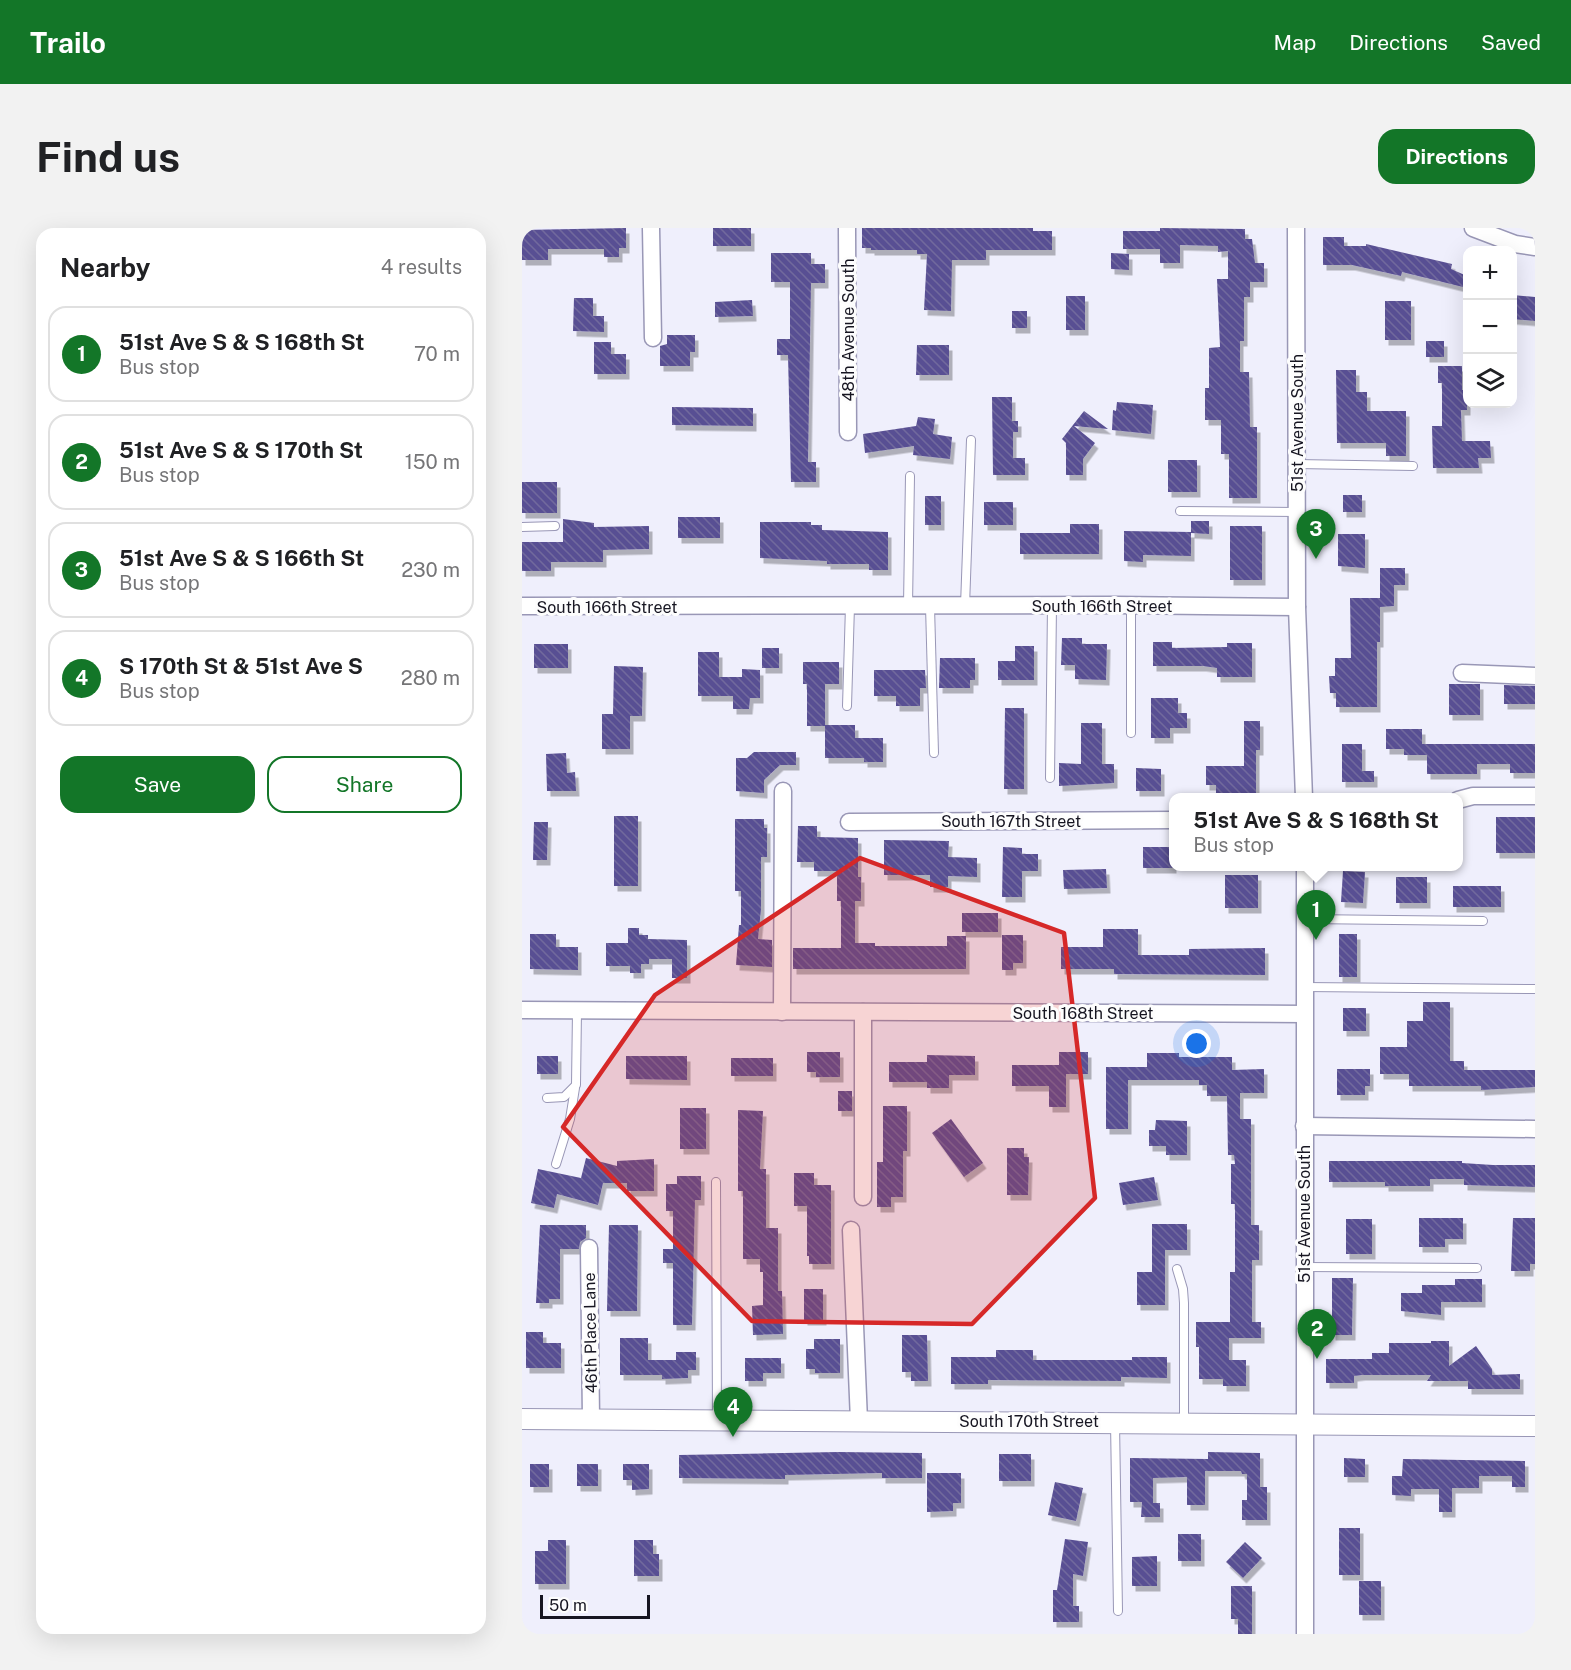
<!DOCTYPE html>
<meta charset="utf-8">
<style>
:root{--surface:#fff;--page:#f2f2f2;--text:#202124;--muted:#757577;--line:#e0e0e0;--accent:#137628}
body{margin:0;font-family:"Public Sans",sans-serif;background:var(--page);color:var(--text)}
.controls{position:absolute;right:18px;top:18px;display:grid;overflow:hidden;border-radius:12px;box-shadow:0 6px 24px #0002}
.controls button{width:54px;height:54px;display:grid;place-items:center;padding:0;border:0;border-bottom:2px solid var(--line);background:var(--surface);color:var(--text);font:30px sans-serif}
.scale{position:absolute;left:18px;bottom:15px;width:110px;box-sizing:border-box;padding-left:6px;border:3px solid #161521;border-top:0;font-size:16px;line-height:21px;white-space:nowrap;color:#161521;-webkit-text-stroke:4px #fdfdfd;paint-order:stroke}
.you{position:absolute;left:675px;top:816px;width:21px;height:21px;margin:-15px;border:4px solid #fff;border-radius:50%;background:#1a73e8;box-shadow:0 0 0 9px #1a73e833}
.badge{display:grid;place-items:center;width:39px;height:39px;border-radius:50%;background:var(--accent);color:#fff;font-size:20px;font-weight:700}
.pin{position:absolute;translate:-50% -50px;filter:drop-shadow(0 2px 3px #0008)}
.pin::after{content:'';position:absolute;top:32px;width:21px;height:18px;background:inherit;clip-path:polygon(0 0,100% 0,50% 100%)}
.popup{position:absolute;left:647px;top:565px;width:294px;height:78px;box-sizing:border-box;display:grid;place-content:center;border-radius:12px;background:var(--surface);filter:drop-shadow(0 2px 4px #0005);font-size:20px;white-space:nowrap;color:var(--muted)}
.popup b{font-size:22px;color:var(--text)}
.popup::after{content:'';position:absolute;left:50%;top:100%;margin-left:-12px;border:12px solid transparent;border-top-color:var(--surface)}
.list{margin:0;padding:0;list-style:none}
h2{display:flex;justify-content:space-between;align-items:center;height:78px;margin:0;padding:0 24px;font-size:26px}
h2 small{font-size:20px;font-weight:400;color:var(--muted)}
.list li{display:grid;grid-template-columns:39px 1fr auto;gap:18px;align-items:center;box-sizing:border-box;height:96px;margin:0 12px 12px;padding:0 12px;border:2px solid var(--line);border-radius:18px}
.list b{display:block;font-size:22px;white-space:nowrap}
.list p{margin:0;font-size:20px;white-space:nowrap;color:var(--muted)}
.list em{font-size:20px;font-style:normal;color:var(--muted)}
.actions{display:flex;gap:12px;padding:18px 24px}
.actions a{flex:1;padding:14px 0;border:2px solid var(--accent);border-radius:18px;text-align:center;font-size:21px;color:var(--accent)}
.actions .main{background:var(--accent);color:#fff}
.icon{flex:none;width:33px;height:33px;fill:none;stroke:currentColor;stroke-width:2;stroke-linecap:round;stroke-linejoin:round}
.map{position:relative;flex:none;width:1013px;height:1406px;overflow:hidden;border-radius:18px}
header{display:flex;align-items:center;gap:36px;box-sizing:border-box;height:84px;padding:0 30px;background:var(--accent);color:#fff}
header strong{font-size:28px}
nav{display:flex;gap:33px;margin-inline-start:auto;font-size:21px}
.intro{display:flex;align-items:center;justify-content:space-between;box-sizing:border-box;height:144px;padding:0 36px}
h1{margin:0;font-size:42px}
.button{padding:15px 27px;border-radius:18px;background:var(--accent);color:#fff;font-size:21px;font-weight:700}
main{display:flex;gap:36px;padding:0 36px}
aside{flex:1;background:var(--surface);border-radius:18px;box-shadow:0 6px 24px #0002}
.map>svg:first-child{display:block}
</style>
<header>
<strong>Trailo</strong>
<nav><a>Map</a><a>Directions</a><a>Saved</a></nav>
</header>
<div class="intro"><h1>Find us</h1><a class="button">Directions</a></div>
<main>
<aside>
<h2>Nearby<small>4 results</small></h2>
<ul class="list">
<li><span class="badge">1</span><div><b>51st Ave S &amp; S 168th St</b><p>Bus stop</p></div><em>70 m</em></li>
<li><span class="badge">2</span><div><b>51st Ave S &amp; S 170th St</b><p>Bus stop</p></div><em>150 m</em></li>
<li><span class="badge">3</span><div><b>51st Ave S &amp; S 166th St</b><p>Bus stop</p></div><em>230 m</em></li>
<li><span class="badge">4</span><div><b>S 170th St &amp; 51st Ave S</b><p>Bus stop</p></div><em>280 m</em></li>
</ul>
<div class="actions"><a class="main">Save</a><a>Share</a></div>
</aside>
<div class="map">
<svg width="1013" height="1406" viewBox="0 0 1013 1406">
<defs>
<pattern id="building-back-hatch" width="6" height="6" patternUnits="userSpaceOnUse" patternTransform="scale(1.5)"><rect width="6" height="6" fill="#594f93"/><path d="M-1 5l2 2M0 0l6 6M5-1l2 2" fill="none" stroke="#716a9d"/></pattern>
<filter id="shadow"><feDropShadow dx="3.5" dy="5.5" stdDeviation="0" flood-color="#0004"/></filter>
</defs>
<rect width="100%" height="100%" fill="#efeffc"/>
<g fill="url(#building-back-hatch)" filter="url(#shadow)">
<path d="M104 0V20H97V29H82V21H26V32H0V2Z"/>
<rect x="191" y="0" width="38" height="18"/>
<path d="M340 0H511V3H530V22H464V32H430L429 83 402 82 405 26H395V22H349V20H340Z"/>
<path d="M638 0 723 1V11H730L733 35H742V54H728V69H722V113H718V144H727L728 199H735V270H707V226H699V192H683V160H687V120L698 119 695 51H706V23L696 24V18L658 17V35H638V21H601V3H638Z"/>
<path d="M801 9H822V18H844V16L930 36 929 41 945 48V60L880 44 879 48 830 37H801Z"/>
<path d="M249 25H289V36H303V55H289L286 234H294V254H269L266 127H255V111H268V54H249Z"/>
<path d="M589 25 607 26V42L589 41Z"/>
<path d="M990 67 1013 69V93L990 91Z"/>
<rect x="544" y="68" width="19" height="34"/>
<path d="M52 70H71V88H82V104L51 103Z"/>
<path d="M230 72 231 88 193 89V74Z"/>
<rect x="863" y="73" width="26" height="39"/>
<rect x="490" y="83" width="15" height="17"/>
<path d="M145 107H173V124H168V138H138V118L145 116Z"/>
<rect x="904" y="113" width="18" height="16"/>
<path d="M72 114H89V126H104V146H72Z"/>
<path d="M395 117H427V147H394Z"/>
<path d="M916 138H940V162H945V182H939L940 213H968L969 230H956L957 240H911L910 198H920V155H916Z"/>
<path d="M814 142H834V164H845V183H884V228H864V215H815Z"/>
<path d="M470 169H490V193H496V204H491V230H503V247H471Z"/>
<path d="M595 174 631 177 629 206 590 202 591 182 594 183Z"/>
<path d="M150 179 231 180V198L150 197Z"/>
<path d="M562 183 586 201 552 198 573 215 561 231V247H544V215L540 211Z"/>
<path d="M396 189 413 191 411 206 430 209 428 231 391 227 392 218 343 225 341 206 394 198Z"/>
<rect x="646" y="232" width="29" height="32"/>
<rect x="0" y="254" width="35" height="31"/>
<rect x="821" y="267" width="19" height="17"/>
<rect x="403" y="268" width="16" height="29"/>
<rect x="462" y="274" width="29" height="23"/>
<rect x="156" y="289" width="42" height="21"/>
<path d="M41 291 72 295V299L127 298V321L81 322V334H29V343H0V314H41Z"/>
<path d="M669 293H687V306L669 305Z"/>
<path d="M238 294H289V297H300V302L366 304V342H347V336H305V333L238 330Z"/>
<path d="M548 296H577V326H498V305H548Z"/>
<rect x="708" y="298" width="32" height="54"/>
<path d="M602 303 669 304V328L621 327V334L602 333Z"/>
<path d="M816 306H843V340L816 338Z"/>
<path d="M858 340H883V357H872V378L858 379V414H855V479H814V465H808L807 448H813V430H829L828 370H858Z"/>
<path d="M540 410H560V416H585L584 452 553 451V437H539Z"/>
<path d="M631 414H650V420L705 419V415H730V449H695V440L681 438H631Z"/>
<rect x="12" y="416" width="34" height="24"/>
<path d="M493 418H512V452H476V433H493Z"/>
<rect x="240" y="420" width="17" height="20"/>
<path d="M176 424H197V449H220V441L238 442V470H228L227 481H211V468H176Z"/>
<path d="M418 430H453V452H448V460H417Z"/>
<path d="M281 434H317V456H303V498H285V456H281Z"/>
<path d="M92 438 121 439 120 488H108V521H80V486H91Z"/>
<path d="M352 442H403L404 460H398V478H374V468H352Z"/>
<rect x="927" y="456" width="31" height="31"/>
<path d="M982 457 1013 458V476H982Z"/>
<path d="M629 470H656V485H665V500H648V510H629Z"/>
<path d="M483 480H502V561H482Z"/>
<path d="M722 493H738V522H734V570H694V557H684V538H722Z"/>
<path d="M559 495H580V536H592V555L537 558V535L559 536Z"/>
<path d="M303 497H333V510H361V534H342V530H303Z"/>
<path d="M864 501H900V516H1013V545H988V536H955V546H905V527H882V521H864Z"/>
<path d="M820 516H840V543H852V554H820Z"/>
<path d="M232 524H274V537H258L242 552V565L214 563V530H225Z"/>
<path d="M44 525 45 545 53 544 54 563H25L24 526Z"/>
<path d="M614 540 639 541V563H614Z"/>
<rect x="92" y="588" width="24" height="70"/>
<rect x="974" y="589" width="39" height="36"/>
<path d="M213 591H242V600H245V629H239V681L236 711 250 712V739L214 737 217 697H219V663H213Z"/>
<path d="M12 594H26L25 632H11Z"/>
<path d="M276 598H295V609L336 610V649H339V673H333V715H353V718H425V708H444V741H271V720H319V673H315V643H292V634H275Z"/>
<path d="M362 612 427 613 426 629 455 630V649L426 648V659H408V647H362Z"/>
<path d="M481 619 500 620V626H516V643H500V669H480Z"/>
<rect x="621" y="619" width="30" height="21"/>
<path d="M584 641 585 660 542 661 541 642Z"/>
<path d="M821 643 843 644 841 675 819 674Z"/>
<rect x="703" y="647" width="33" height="33"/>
<rect x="874" y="649" width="31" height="26"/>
<rect x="931" y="658" width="48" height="21"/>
<rect x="440" y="685" width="36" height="19"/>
<path d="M106 700H117V707H126V711L165 712V750H150V731H127V736H119V745H108V738H84V715H106Z"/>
<path d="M581 701H616V727H667V721L743 720V747L592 746V741H539V719H581Z"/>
<path d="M8 706H34V719H56V742L8 741Z"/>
<rect x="817" y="706" width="18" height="43"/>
<path d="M480 707H501V735H491V742H480Z"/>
<path d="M901 774H928V833H942V842H1013V859L959 862V858H887V846H858V819H885V793H901Z"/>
<rect x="821" y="780" width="23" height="23"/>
<path d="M285 824H318V849H294V844H285Z"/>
<path d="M537 824H566V846H544V879H527V858H490V837H537Z"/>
<path d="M625 825H657V829H710V842L742 841V865H718V891H729V997H737V1032H730V1094H739V1110H707V1132H724V1158H701V1151H677V1119H674V1094H708V1044H713V976H709V936H713L712 927H706L705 868H685V857H677V852H606V901H584V839H625Z"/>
<path d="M405 827 453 828V847H427V860H405V854H367V834H405Z"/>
<rect x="15" y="828" width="21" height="18"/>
<path d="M104 828H165V852L104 851Z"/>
<rect x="209" y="830" width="42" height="18"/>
<path d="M815 841H848V858H843V867H815Z"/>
<rect x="316" y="863" width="14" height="20"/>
<path d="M361 878H385V923H381V969H369V979H355V934H361Z"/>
<rect x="158" y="880" width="26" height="41"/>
<path d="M216 882 241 883 238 941H244V1000H256V1063H260L261 1106 231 1107 230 1078 241 1077V1044H238V1031H221V963H216Z"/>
<path d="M429 891 461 935 442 949 410 905Z"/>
<path d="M634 892 665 893V927H644V918H627V902H633Z"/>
<path d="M485 920H502V929H507L506 967H485Z"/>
<path d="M64 930 95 938V933L132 931V963H105V955H81L76 977 35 966 32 980 9 975 16 941 59 950Z"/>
<path d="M807 933H940V935L971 937H1013V959L942 957V951H908V958H863V954H807Z"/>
<path d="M272 945H292V957H309V1036H287V1028H285V978H272Z"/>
<path d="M155 948H179V972H173L170 1097H151V1035H141V1021H151V983H144V956H155Z"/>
<path d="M632 949 636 972 601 977 597 955Z"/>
<path d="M897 990H941V1011H923V1019H897Z"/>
<path d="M991 990H1013V1036H1008V1043H989Z"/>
<rect x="824" y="991" width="26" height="35"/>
<path d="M630 996H665V1022H643V1077H615V1044H630Z"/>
<path d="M18 997H64V1010L58 1014 57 1021H38V1071H27V1075H14Z"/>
<path d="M87 997H116L115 1083H85Z"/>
<path d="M810 1050H831L830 1107H810Z"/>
<path d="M933 1051H960V1074H919V1087L879 1083V1065H900V1057H933Z"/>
<rect x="282" y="1061" width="19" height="31"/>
<path d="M4 1104H21V1115H39V1140H4Z"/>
<path d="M380 1107H405L406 1153H389V1144H380Z"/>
<path d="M98 1110H126V1132H154V1124H174V1142H166V1150L140 1151V1147H98Z"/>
<path d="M292 1111H318V1145H293V1141H284V1121H292Z"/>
<path d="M909 1113H927V1138L954 1118 970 1141V1147L998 1146V1161H946V1153H905L909 1147H840L832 1148V1155H804V1131H850V1125H867V1115H909Z"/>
<path d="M474 1122H511V1132H610V1129H645V1150L599 1149V1153L466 1152V1156H429V1129H474Z"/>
<path d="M223 1130H259V1145H241V1153H223Z"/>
<path d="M316 1224 400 1225V1250H360V1245L263 1247V1251L157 1250V1227Z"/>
<path d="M686 1224 738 1225V1259H745V1292H720V1272H725V1246H720L719 1243H683V1277H665V1249L631 1250V1275H638V1289H619L620 1274H608V1230L686 1231Z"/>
<rect x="477" y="1226" width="32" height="27"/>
<path d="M822 1230 843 1231V1249H822Z"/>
<path d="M881 1231 1003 1233V1259H990V1248H957V1260H930V1284H917V1261H889V1268L870 1267V1248H880Z"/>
<rect x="8" y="1236" width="19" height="23"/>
<rect x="55" y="1236" width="21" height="22"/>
<path d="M101 1236H127V1261L110 1262V1252H101Z"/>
<path d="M405 1245H439V1275H431V1283L405 1284Z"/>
<path d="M533 1254 561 1260 554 1293 526 1287Z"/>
<rect x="817" y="1300" width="21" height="47"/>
<rect x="656" y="1306" width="23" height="27"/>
<path d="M543 1311 566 1314 561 1348 551 1346V1378H557V1394H531V1362H535Z"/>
<path d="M26 1312H44V1356H13V1323H26Z"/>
<path d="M112 1312H131V1326H137V1348H112Z"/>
<path d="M723 1314 740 1330 721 1350 704 1334Z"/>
<path d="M635 1328V1358H610V1329Z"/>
<rect x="837" y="1353" width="22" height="34"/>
<path d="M709 1358H730V1406H716V1391H709Z"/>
</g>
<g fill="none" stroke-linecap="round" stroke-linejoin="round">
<defs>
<g id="service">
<path d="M775 236 891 238"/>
<path d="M658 283 775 284"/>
<path d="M0 299 33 298"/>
<path d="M386 378 388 248"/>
<path d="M408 378 412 525"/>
<path d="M443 378 449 212"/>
<path d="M609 378V505"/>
<path d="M325 478 328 378"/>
<path d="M528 550 530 377"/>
<path d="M783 691 961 693"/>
<path d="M782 759 1013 761"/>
<path d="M25 870 42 869 54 857 55 783"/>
<path d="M34 936 48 891 53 860"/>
<path d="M194 954 195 1192"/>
<path d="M782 1039 955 1040"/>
<path d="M655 1041 661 1061 662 1075V1194"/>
<path d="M593 1194 596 1383"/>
</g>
<g id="minor">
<path d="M129 0 131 110"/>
<path d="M325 0 326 204"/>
<path d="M774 0 775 379 782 570"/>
<path d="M951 0 993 16 1013 19"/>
<path d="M0 378 594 377 775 379"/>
<path d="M940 445 1013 448"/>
<path d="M936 572 951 568H1013"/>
<path d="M327 594 652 592"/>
<path d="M0 782 782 786"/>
<path d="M260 784 261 563"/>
<path d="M782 898 1013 901"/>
<path d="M341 969V784"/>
<path d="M329 1002 337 1193"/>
<path d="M67 1020 69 1191"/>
<path d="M783 1406V638"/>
</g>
<path id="tertiary" d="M0 1191 1013 1198"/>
</defs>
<use href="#service" stroke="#9997b6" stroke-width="10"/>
<use href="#minor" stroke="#9997b6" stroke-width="19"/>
<use href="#tertiary" stroke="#9997b6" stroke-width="22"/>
<use href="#service" stroke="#fff" stroke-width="8"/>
<use href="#minor" stroke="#fff" stroke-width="16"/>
<use href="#tertiary" stroke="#fff" stroke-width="20"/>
</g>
<path fill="#d62828" fill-opacity="0.2" stroke="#d62828" stroke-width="4.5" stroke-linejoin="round" d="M338 630 542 705 573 970 450 1096 230 1093 41 899 133 767Z"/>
<g text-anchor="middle" stroke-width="6" stroke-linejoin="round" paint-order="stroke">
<g font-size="16" fill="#161521" stroke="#fdfdfd">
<text transform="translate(326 102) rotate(-90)" y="6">48th Avenue South</text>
<text transform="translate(775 195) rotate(-90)" y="6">51st Avenue South</text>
<text x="580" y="384">South 166th Street</text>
<text x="85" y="385">South 166th Street</text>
<text x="489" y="599">South 167th Street</text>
<text x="561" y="791">South 168th Street</text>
<text transform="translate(782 986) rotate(-90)" y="6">51st Avenue South</text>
<text transform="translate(68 1105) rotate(-91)" y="6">46th Place Lane</text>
<text x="507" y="1199">South 170th Street</text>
</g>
</g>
</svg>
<div class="controls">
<button>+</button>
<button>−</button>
<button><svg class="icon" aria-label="layers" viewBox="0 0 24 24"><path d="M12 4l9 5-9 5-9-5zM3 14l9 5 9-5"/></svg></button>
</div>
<div class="scale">50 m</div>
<div class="you"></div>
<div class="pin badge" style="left:794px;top:712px">1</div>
<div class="popup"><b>51st Ave S &amp; S 168th St</b>Bus stop</div>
<div class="pin badge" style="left:795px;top:1131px">2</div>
<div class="pin badge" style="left:794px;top:331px">3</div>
<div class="pin badge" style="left:211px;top:1209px">4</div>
</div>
</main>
